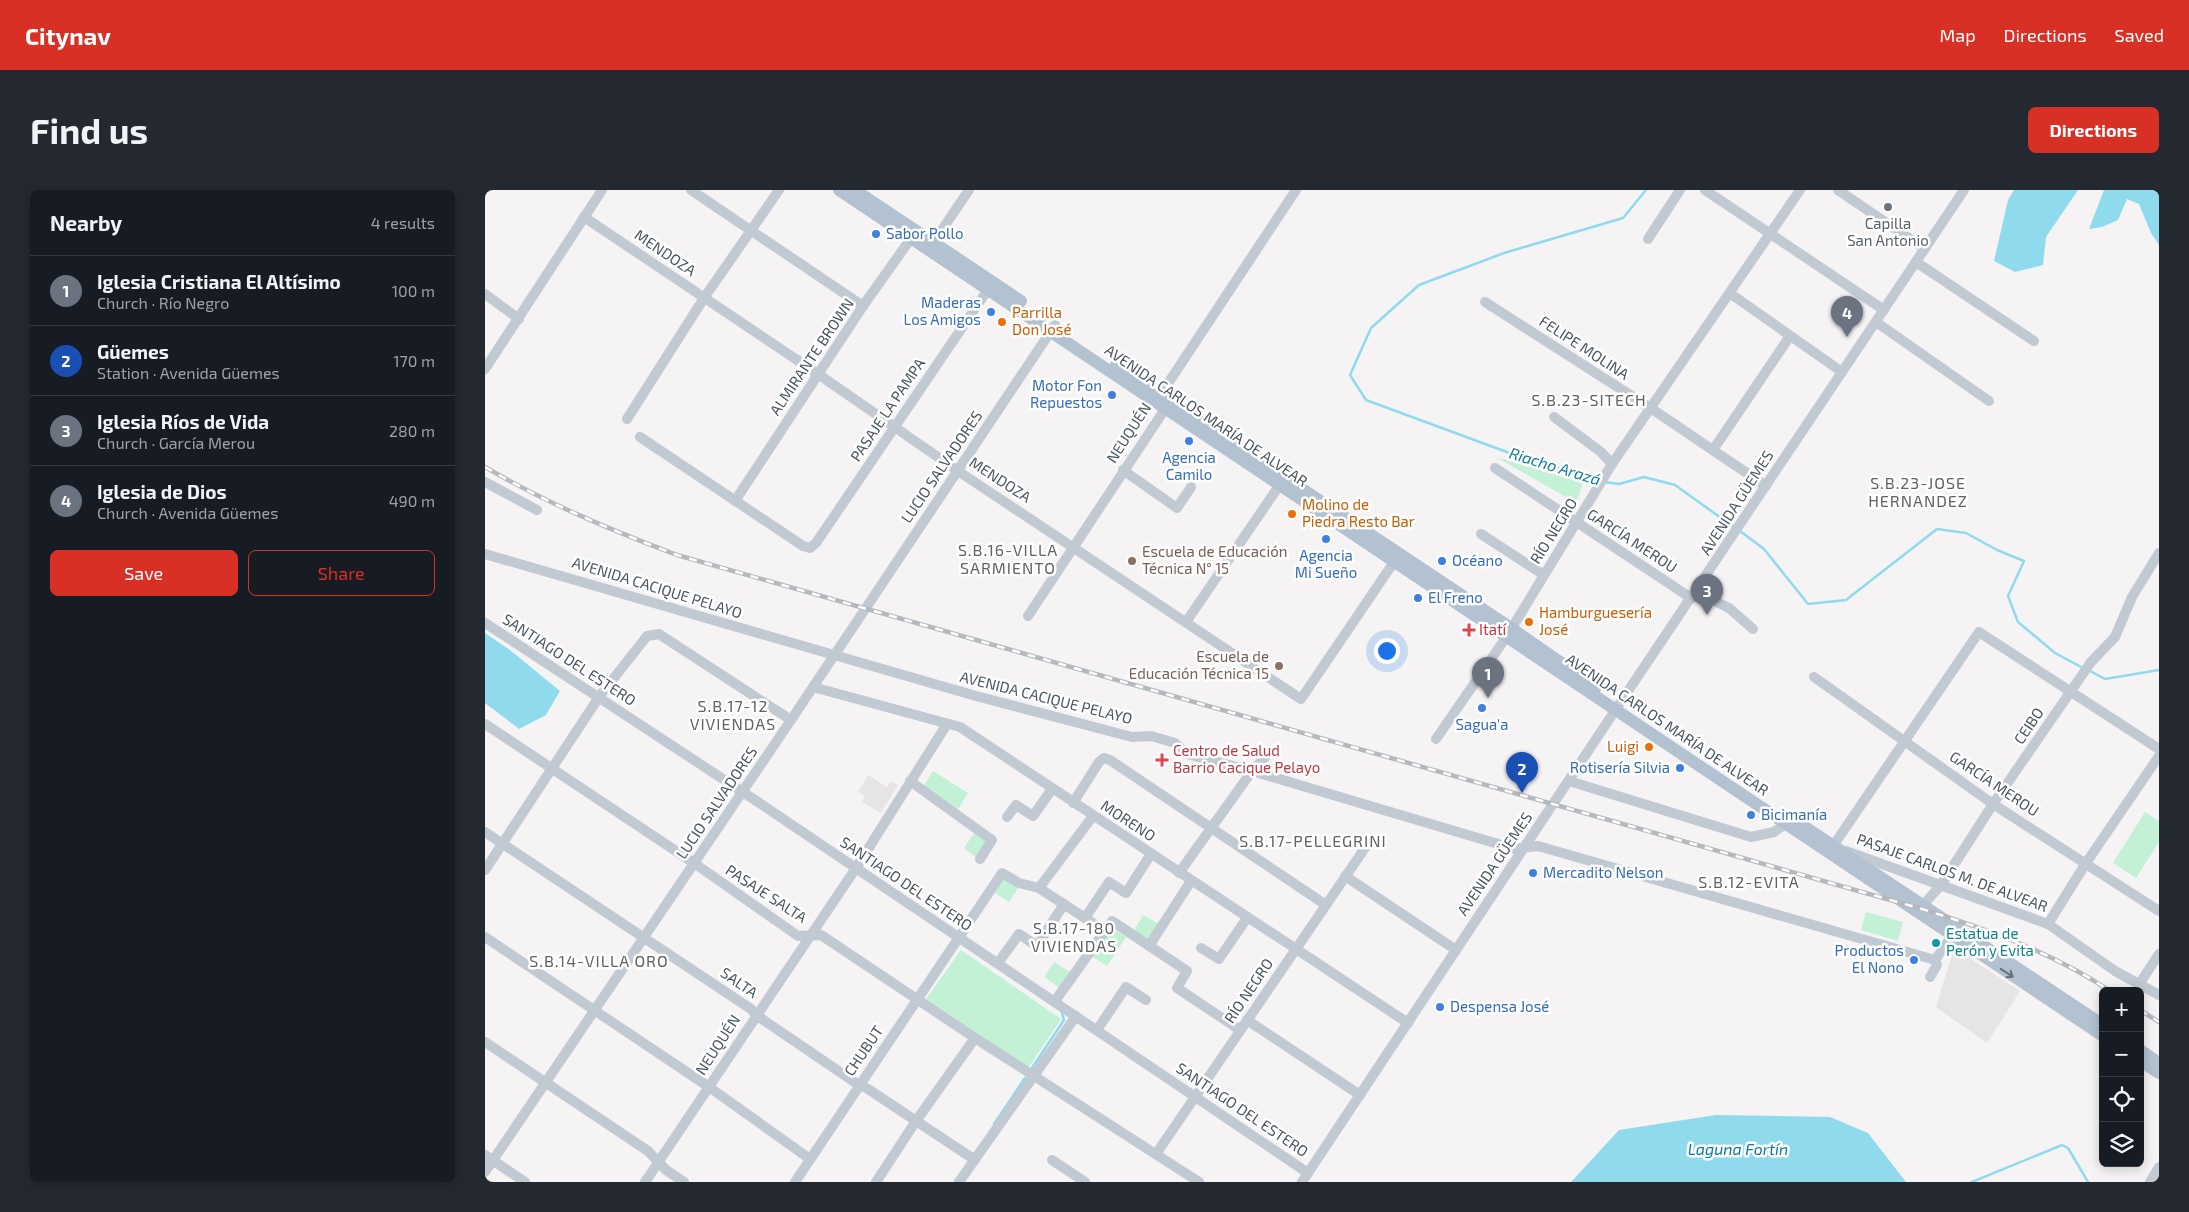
<!DOCTYPE html>
<meta charset="utf-8">
<style>
:root{--surface:#171b24;--page:#242831;--text:#f1f3f6;--muted:#9ea1a6;--line:#363941;--accent:#d93025}
body{margin:0;font-family:"Exo 2",sans-serif;background:var(--page);color:var(--text)}
.controls{position:absolute;right:15px;bottom:15px;display:grid;overflow:hidden;border-radius:8px;box-shadow:0 2px 12px #0003}
.controls button{width:45px;height:45px;display:grid;place-items:center;padding:0;border:0;border-bottom:1px solid var(--line);background:var(--surface);color:var(--text);font:25px sans-serif}
.you{position:absolute;left:901px;top:460px;width:18px;height:18px;margin:-12px;border:4px solid #fff;border-radius:50%;background:#1a73e8;box-shadow:0 0 0 8px #1a73e833}
.badge{display:grid;place-items:center;width:32px;height:32px;border-radius:50%;background:var(--accent);color:#fff;font-size:16px;font-weight:700}
.pin{position:absolute;translate:-50% -41px;filter:drop-shadow(0 1px 2px #0008)}
.pin::after{content:'';position:absolute;top:26px;width:18px;height:15px;background:inherit;clip-path:polygon(0 0,100% 0,50% 100%)}
.list{margin:0;padding:0;list-style:none}
h2{display:flex;justify-content:space-between;align-items:center;height:65px;margin:0;padding:0 20px;font-size:21px}
h2 small{font-size:16px;font-weight:400;color:var(--muted)}
.list li{display:grid;grid-template-columns:32px 1fr auto;gap:15px;align-items:center;box-sizing:border-box;height:70px;padding:0 20px;border-top:1px solid var(--line)}
.list b{display:block;font-size:19px;white-space:nowrap}
.list p{margin:0;font-size:16px;white-space:nowrap;color:var(--muted)}
.list em{font-size:16px;font-style:normal;color:var(--muted)}
.actions{display:flex;gap:10px;padding:15px 20px}
.actions a{flex:1;padding:11px 0;border:1px solid var(--accent);border-radius:8px;text-align:center;font-size:18px;color:var(--accent)}
.actions .main{background:var(--accent);color:#fff}
.icon{flex:none;width:28px;height:28px;fill:none;stroke:currentColor;stroke-width:2;stroke-linecap:round;stroke-linejoin:round}
.map{position:relative;flex:none;width:1674px;height:992px;overflow:hidden;border-radius:8px}
header{display:flex;align-items:center;gap:30px;box-sizing:border-box;height:70px;padding:0 25px;background:var(--accent);color:#fff}
header strong{font-size:24px}
nav{display:flex;gap:28px;margin-inline-start:auto;font-size:18px}
.intro{display:flex;align-items:center;justify-content:space-between;box-sizing:border-box;height:120px;padding:0 30px}
h1{margin:0;font-size:35px}
.button{padding:12px 22px;border-radius:8px;background:var(--accent);color:#fff;font-size:18px;font-weight:700}
main{display:flex;gap:30px;padding:0 30px}
aside{flex:1;background:var(--surface);border-radius:8px;box-shadow:0 2px 12px #0003}
.map>svg:first-child{display:block}
</style>
<header>
<strong>Citynav</strong>
<nav><a>Map</a><a>Directions</a><a>Saved</a></nav>
</header>
<div class="intro"><h1>Find us</h1><a class="button">Directions</a></div>
<main>
<aside>
<h2>Nearby<small>4 results</small></h2>
<ul class="list">
<li><span class="badge" style="background:#6b7280">1</span><div><b>Iglesia Cristiana El Altísimo</b><p>Church · Río Negro</p></div><em>100 m</em></li>
<li><span class="badge" style="background:#1a4fb4">2</span><div><b>Güemes</b><p>Station · Avenida Güemes</p></div><em>170 m</em></li>
<li><span class="badge" style="background:#6b7280">3</span><div><b>Iglesia Ríos de Vida</b><p>Church · García Merou</p></div><em>280 m</em></li>
<li><span class="badge" style="background:#6b7280">4</span><div><b>Iglesia de Dios</b><p>Church · Avenida Güemes</p></div><em>490 m</em></li>
</ul>
<div class="actions"><a class="main">Save</a><a>Share</a></div>
</aside>
<div class="map">
<svg width="1674" height="992" viewBox="0 0 1674 992">
<rect width="100%" height="100%" fill="#f5f3f3"/>
<g fill="#e6e4e5">
<path d="M383 585 402 597 406 591 413 595 396 623 377 612 380 606 373 602Z"/>
<path d="M1469 758 1535 801 1502 853 1451 817Z"/>
</g>
<g fill="#c3f1d5">
<path d="M1011 267 1098 293 1091 313Z"/>
<path d="M448 581 483 603 473 619 438 597Z"/>
<path d="M1660 622 1674 631V652L1651 688 1628 673Z"/>
<path d="M490 642 503 652 492 668 479 658Z"/>
<path d="M518 689 533 698 524 712 510 703Z"/>
<path d="M1381 722 1418 732 1413 751 1376 740Z"/>
<path d="M658 725 674 734 664 751 648 742Z"/>
<path d="M627 738 641 747 622 776 608 767Z"/>
<path d="M476 760 576 829 543 878 441 809Z"/>
<path d="M569 772 585 782 575 798 559 787Z"/>
</g>
<g fill="#90daee">
<path d="M1529 0H1593L1561 47 1558 75 1530 82 1509 71 1523 10Z"/>
<path d="M1619 0H1674V55L1666 43 1654 14 1642 9 1633 30 1617 37 1604 39Z"/>
<path d="M0 443 25 460 75 501 61 525 34 539 0 513Z"/>
<path d="M1231 925 1345 927 1383 943 1421 992H1086L1134 940Z"/>
</g>
<g fill="none" stroke-linecap="round" stroke-linejoin="round">
<g stroke="#90daee" stroke-width="2.5">
<path d="M1114 290 1107 284 1074 278 1030 265 881 210 865 185 886 138 934 95 1019 63 1138 28 1161 0"/>
<path d="M1119 292 1134 294 1159 287 1190 295 1250 338"/>
<path d="M1255 341 1279 359 1323 414 1361 410 1452 339 1481 343 1512 360 1539 371 1523 406 1533 432 1570 463 1598 478"/>
<path d="M1603 480 1620 489 1674 480"/>
<path d="M547 878 579 830 576 820"/>
<path d="M509 934 540 888"/>
<path d="M1487 992 1577 955 1583 958 1603 992"/>
</g>
<g stroke="#c1cad2" stroke-width="10">
<path d="M206 0 378 116"/>
<path d="M1220 0 1399 120"/>
<path d="M1353 0 1440 59"/>
<path d="M99 27 333 184 473 281 816 509 913 366"/>
<path d="M1163 49 1195 0"/>
<path d="M448 53 484 0"/>
<path d="M1431 72 1549 151"/>
<path d="M0 104 34 129"/>
<path d="M1246 104 1357 182"/>
<path d="M1000 112 1167 219 1281 296"/>
<path d="M1391 132 1504 211"/>
<path d="M0 179 117 0"/>
<path d="M1069 227 1116 262 1127 274"/>
<path d="M142 229 219 108 294 0"/>
<path d="M155 247 318 356 325 358 331 353 506 95"/>
<path d="M1228 260 1305 146"/>
<path d="M1010 278 1206 408 1217 405 1244 418 1268 439"/>
<path d="M638 280 692 318 706 297"/>
<path d="M0 292 52 320"/>
<path d="M250 311 378 116 429 44"/>
<path d="M996 344 1059 385"/>
<path d="M0 364 491 506 647 547 666 546 690 553 702 564 767 581 1030 659 1053 656 1450 770"/>
<path d="M543 426 680 219 676 204 811 0"/>
<path d="M701 432 798 290"/>
<path d="M0 433 273 612 823 983"/>
<path d="M1329 487 1508 614 1674 721"/>
<path d="M328 497 475 537 923 833"/>
<path d="M0 534 209 673 313 746 336 745 490 848 714 992"/>
<path d="M951 549 1022 446 1127 274 1315 0"/>
<path d="M425 591 507 650 495 669"/>
<path d="M1084 591 1266 647 1289 642 1300 634"/>
<path d="M588 613 614 572 619 568 625 570 841 715"/>
<path d="M522 627 531 615 548 626 567 599"/>
<path d="M0 642 266 819 271 825 374 895 383 899 490 970"/>
<path d="M1361 661 1563 734 1630 781 1674 805"/>
<path d="M1344 662 1494 442 1674 559"/>
<path d="M0 680 114 507 162 446 174 444 306 530"/>
<path d="M694 683 767 581 784 563"/>
<path d="M860 686 971 760"/>
<path d="M554 698 608 626"/>
<path d="M1437 720 1438 715 1456 695 1508 614 1606 472 1630 447 1647 407 1674 363"/>
<path d="M600 728 624 692 641 703 666 664"/>
<path d="M1563 734 1601 673 1674 566"/>
<path d="M0 747 224 897 325 969"/>
<path d="M664 756 706 691"/>
<path d="M716 758 734 769 762 728"/>
<path d="M1450 770 1471 740"/>
<path d="M513 773 534 744 552 756 579 714"/>
<path d="M1445 787 1452 775 1450 770"/>
<path d="M1655 793 1674 764"/>
<path d="M570 811 620 741"/>
<path d="M762 830 875 905"/>
<path d="M612 840 641 797 661 810"/>
<path d="M0 852 163 961 181 980 199 992"/>
<path d="M671 964 882 655"/>
<path d="M0 965 40 992"/>
<path d="M567 970 600 992"/>
<path d="M0 982 306 530 570 135"/>
<path d="M160 992 371 678 462 534"/>
<path d="M310 992 517 683 534 693 554 698 620 741 627 731 702 781 692 798 755 840"/>
<path d="M391 992 431 931 490 848"/>
<path d="M474 992 591 826"/>
<path d="M817 992 1135 513 1479 0"/>
<path d="M1665 992 1674 977"/>
</g>
<g stroke="#b3c2d1" stroke-width="12">
<path d="M354 0 1618 846"/>
<path d="M370 0 536 111"/>
<path d="M631 175 1026 438 1111 497"/>
<path d="M1308 629 1618 835"/>
<path d="M1655 860 1674 873"/>
<path d="M1655 871 1674 883"/>
</g>
<defs>
<g id="rail">
<path d="M0 277C61 313 126 340 192 365L1437 719C1504 740 1566 762 1625 801"/>
<path d="M1655 820 1674 832"/>
</g>
</defs>
<use href="#rail" stroke="#b5b8bd" stroke-width="4.5"/>
<use href="#rail" stroke="#fff" stroke-width="2.5" stroke-dasharray="8" stroke-linecap="butt"/>
</g>
<defs><path id="oneway-shaft" d="M-6 0H5M1.5-3L5.5 0L1.5 3" fill="none" stroke-width="1.6" stroke-linecap="round" stroke-linejoin="round" transform="scale(1.25)"/></defs>
<use stroke="#64717d" href="#oneway-shaft" transform="translate(1522 783) rotate(33)"/>
<circle fill="#6b7280" stroke="#fff" stroke-width="2" cx="1403" cy="17" r="5"/>
<g fill="#3f7fe0" stroke="#fff" stroke-width="2">
<circle cx="391" cy="44" r="5"/>
<circle cx="506" cy="122" r="5"/>
<circle cx="627" cy="205" r="5"/>
<circle cx="704" cy="251" r="5"/>
<circle cx="841" cy="349" r="5"/>
<circle cx="957" cy="371" r="5"/>
<circle cx="933" cy="408" r="5"/>
<circle cx="997" cy="518" r="5"/>
<circle cx="1195" cy="578" r="5"/>
<circle cx="1266" cy="625" r="5"/>
<circle cx="1048" cy="683" r="5"/>
<circle cx="1429" cy="770" r="5"/>
<circle cx="955" cy="817" r="5"/>
</g>
<g fill="#e8710a" stroke="#fff" stroke-width="2">
<circle cx="517" cy="132" r="5"/>
<circle cx="807" cy="324" r="5"/>
<circle cx="1044" cy="432" r="5"/>
<circle cx="1164" cy="557" r="5"/>
</g>
<g fill="#8d6e63" stroke="#fff" stroke-width="2">
<circle cx="647" cy="371" r="5"/>
<circle cx="794" cy="476" r="5"/>
</g>
<g fill="#e0444e" stroke="#fff" stroke-width="2">
<path d="M981.5 432.5h5v5h5v5h-5v5h-5v-5h-5v-5h5z"/>
<path d="M674.5 562.5h5v5h5v5h-5v5h-5v-5h-5v-5h5z"/>
</g>
<circle fill="#0f9aa8" stroke="#fff" stroke-width="2" cx="1451" cy="753" r="5"/>
<g text-anchor="middle" stroke-width="5" stroke-linejoin="round" paint-order="stroke">
<g font-size="15" fill="#5b616d" stroke="#fff">
<text x="1403" y="39">Capilla<tspan x="1403" dy="17">San Antonio</tspan></text>
</g>
<g font-size="15" fill="#366cbe" stroke="#fff" text-anchor="start">
<text x="401" y="49">Sabor Pollo</text>
<text x="496" y="118" text-anchor="end">Maderas<tspan x="496" dy="17">Los Amigos</tspan></text>
<text x="617" y="201" text-anchor="end">Motor Fon<tspan x="617" dy="17">Repuestos</tspan></text>
<text x="704" y="273" text-anchor="middle">Agencia<tspan x="704" dy="17">Camilo</tspan></text>
<text x="841" y="371" text-anchor="middle">Agencia<tspan x="841" dy="17">Mi Sueño</tspan></text>
<text x="967" y="376">Océano</text>
<text x="943" y="413">El Freno</text>
<text x="997" y="540" text-anchor="middle">Sagua'a</text>
<text x="1185" y="583" text-anchor="end">Rotisería Silvia</text>
<text x="1276" y="630">Bicimanía</text>
<text x="1058" y="688">Mercadito Nelson</text>
<text x="1419" y="766" text-anchor="end">Productos<tspan x="1419" dy="17">El Nono</tspan></text>
<text x="965" y="822">Despensa José</text>
</g>
<g font-size="15" fill="#4a5661" stroke="#fff">
<text transform="translate(180 63) rotate(34)" y="5">MENDOZA</text>
<text transform="translate(1099 158) rotate(33)" y="5">FELIPE MOLINA</text>
<text transform="translate(327 167) rotate(-56)" y="5">ALMIRANTE BROWN</text>
<text transform="translate(403 220) rotate(-56)" y="5">PASAJE LA PAMPA</text>
<text transform="translate(721 226) rotate(34)" y="5">AVENIDA CARLOS MARÍA DE ALVEAR</text>
<text transform="translate(644 243) rotate(-57)" y="5">NEUQUÉN</text>
<text transform="translate(457 277) rotate(-56)" y="5">LUCIO SALVADORES</text>
<text transform="translate(515 290) rotate(33)" y="5">MENDOZA</text>
<text transform="translate(1252 313) rotate(-57)" y="5">AVENIDA GÜEMES</text>
<text transform="translate(1069 341) rotate(-58)" y="5">RÍO NEGRO</text>
<text transform="translate(1147 351) rotate(33)" y="5">GARCÍA MEROU</text>
<text transform="translate(172 398) rotate(17)" y="5">AVENIDA CACIQUE PELAYO</text>
<text transform="translate(84 470) rotate(33)" y="5">SANTIAGO DEL ESTERO</text>
<text transform="translate(561 508) rotate(14)" y="5">AVENIDA CACIQUE PELAYO</text>
<text transform="translate(1182 535) rotate(34)" y="5">AVENIDA CARLOS MARÍA DE ALVEAR</text>
<text transform="translate(1544 536) rotate(-56)" y="5">CEIBO</text>
<text transform="translate(1509 594) rotate(34)" y="5">GARCÍA MEROU</text>
<text transform="translate(232 613) rotate(-56)" y="5">LUCIO SALVADORES</text>
<text transform="translate(643 631) rotate(33)" y="5">MORENO</text>
<text transform="translate(1010 674) rotate(-56)" y="5">AVENIDA GÜEMES</text>
<text transform="translate(1467 683) rotate(20)" y="5">PASAJE CARLOS M. DE ALVEAR</text>
<text transform="translate(421 694) rotate(34)" y="5">SANTIAGO DEL ESTERO</text>
<text transform="translate(281 704) rotate(33)" y="5">PASAJE SALTA</text>
<text transform="translate(254 793) rotate(35)" y="5">SALTA</text>
<text transform="translate(764 801) rotate(-56)" y="5">RÍO NEGRO</text>
<text transform="translate(233 855) rotate(-57)" y="5">NEUQUÉN</text>
<text transform="translate(379 861) rotate(-56)" y="5">CHUBUT</text>
<text transform="translate(757 920) rotate(34)" y="5">SANTIAGO DEL ESTERO</text>
</g>
<g font-size="15" fill="#c56008" stroke="#fff" text-anchor="start">
<text x="527" y="128">Parrilla<tspan x="527" dy="17">Don José</tspan></text>
<text x="817" y="320">Molino de<tspan x="817" dy="17">Piedra Resto Bar</tspan></text>
<text x="1054" y="428">Hamburguesería<tspan x="1054" dy="17">José</tspan></text>
<text x="1154" y="562" text-anchor="end">Luigi</text>
</g>
<g font-size="15" fill="#785e54" stroke="#fff" text-anchor="start">
<text x="657" y="367">Escuela de Educación<tspan x="657" dy="17">Técnica N° 15</tspan></text>
<text x="784" y="472" text-anchor="end">Escuela de<tspan x="784" dy="17">Educación Técnica 15</tspan></text>
</g>
<g font-size="15" fill="#be3a42" stroke="#fff" text-anchor="start">
<text x="994" y="445">Itatí</text>
<text x="688" y="566">Centro de Salud<tspan x="688" dy="17">Barrio Cacique Pelayo</tspan></text>
</g>
<g font-size="15" fill="#0d838f" stroke="#fff" text-anchor="start">
<text x="1461" y="749">Estatua de<tspan x="1461" dy="17">Perón y Evita</tspan></text>
</g>
<g font-size="16" letter-spacing="1" fill="#5f6368" stroke="#fff">
<text x="1104" y="216">S.B.23-SITECH</text>
<text x="1433" y="299">S.B.23-JOSE<tspan x="1433" dy="18">HERNANDEZ</tspan></text>
<text x="523" y="366">S.B.16-VILLA<tspan x="523" dy="18">SARMIENTO</tspan></text>
<text x="248" y="522">S.B.17-12<tspan x="248" dy="18">VIVIENDAS</tspan></text>
<text x="828" y="657">S.B.17-PELLEGRINI</text>
<text x="1264" y="698">S.B.12-EVITA</text>
<text x="589" y="744">S.B.17-180<tspan x="589" dy="18">VIVIENDAS</tspan></text>
<text x="114" y="777">S.B.14-VILLA ORO</text>
</g>
<g font-size="16" font-style="italic" fill="#0c7c9b" stroke="#fff">
<text transform="translate(1070 276) rotate(17)" y="6">Riacho Arazá</text>
<text x="1253" y="965">Laguna Fortín</text>
</g>
</g>
</svg>
<div class="controls">
<button>+</button>
<button>−</button>
<button><svg class="icon" aria-label="locate" viewBox="0 0 24 24"><circle cx="12" cy="12" r="6"/><path d="M12 2v4M12 18v4M2 12h4M18 12h4"/></svg></button>
<button><svg class="icon" aria-label="layers" viewBox="0 0 24 24"><path d="M12 4l9 5-9 5-9-5zM3 14l9 5 9-5"/></svg></button>
</div>
<div class="you"></div>
<div class="pin badge" style="left:1003px;top:508px;background:#6b7280">1</div>
<div class="pin badge" style="left:1037px;top:603px;background:#1a4fb4">2</div>
<div class="pin badge" style="left:1222px;top:425px;background:#6b7280">3</div>
<div class="pin badge" style="left:1362px;top:147px;background:#6b7280">4</div>
</div>
</main>
